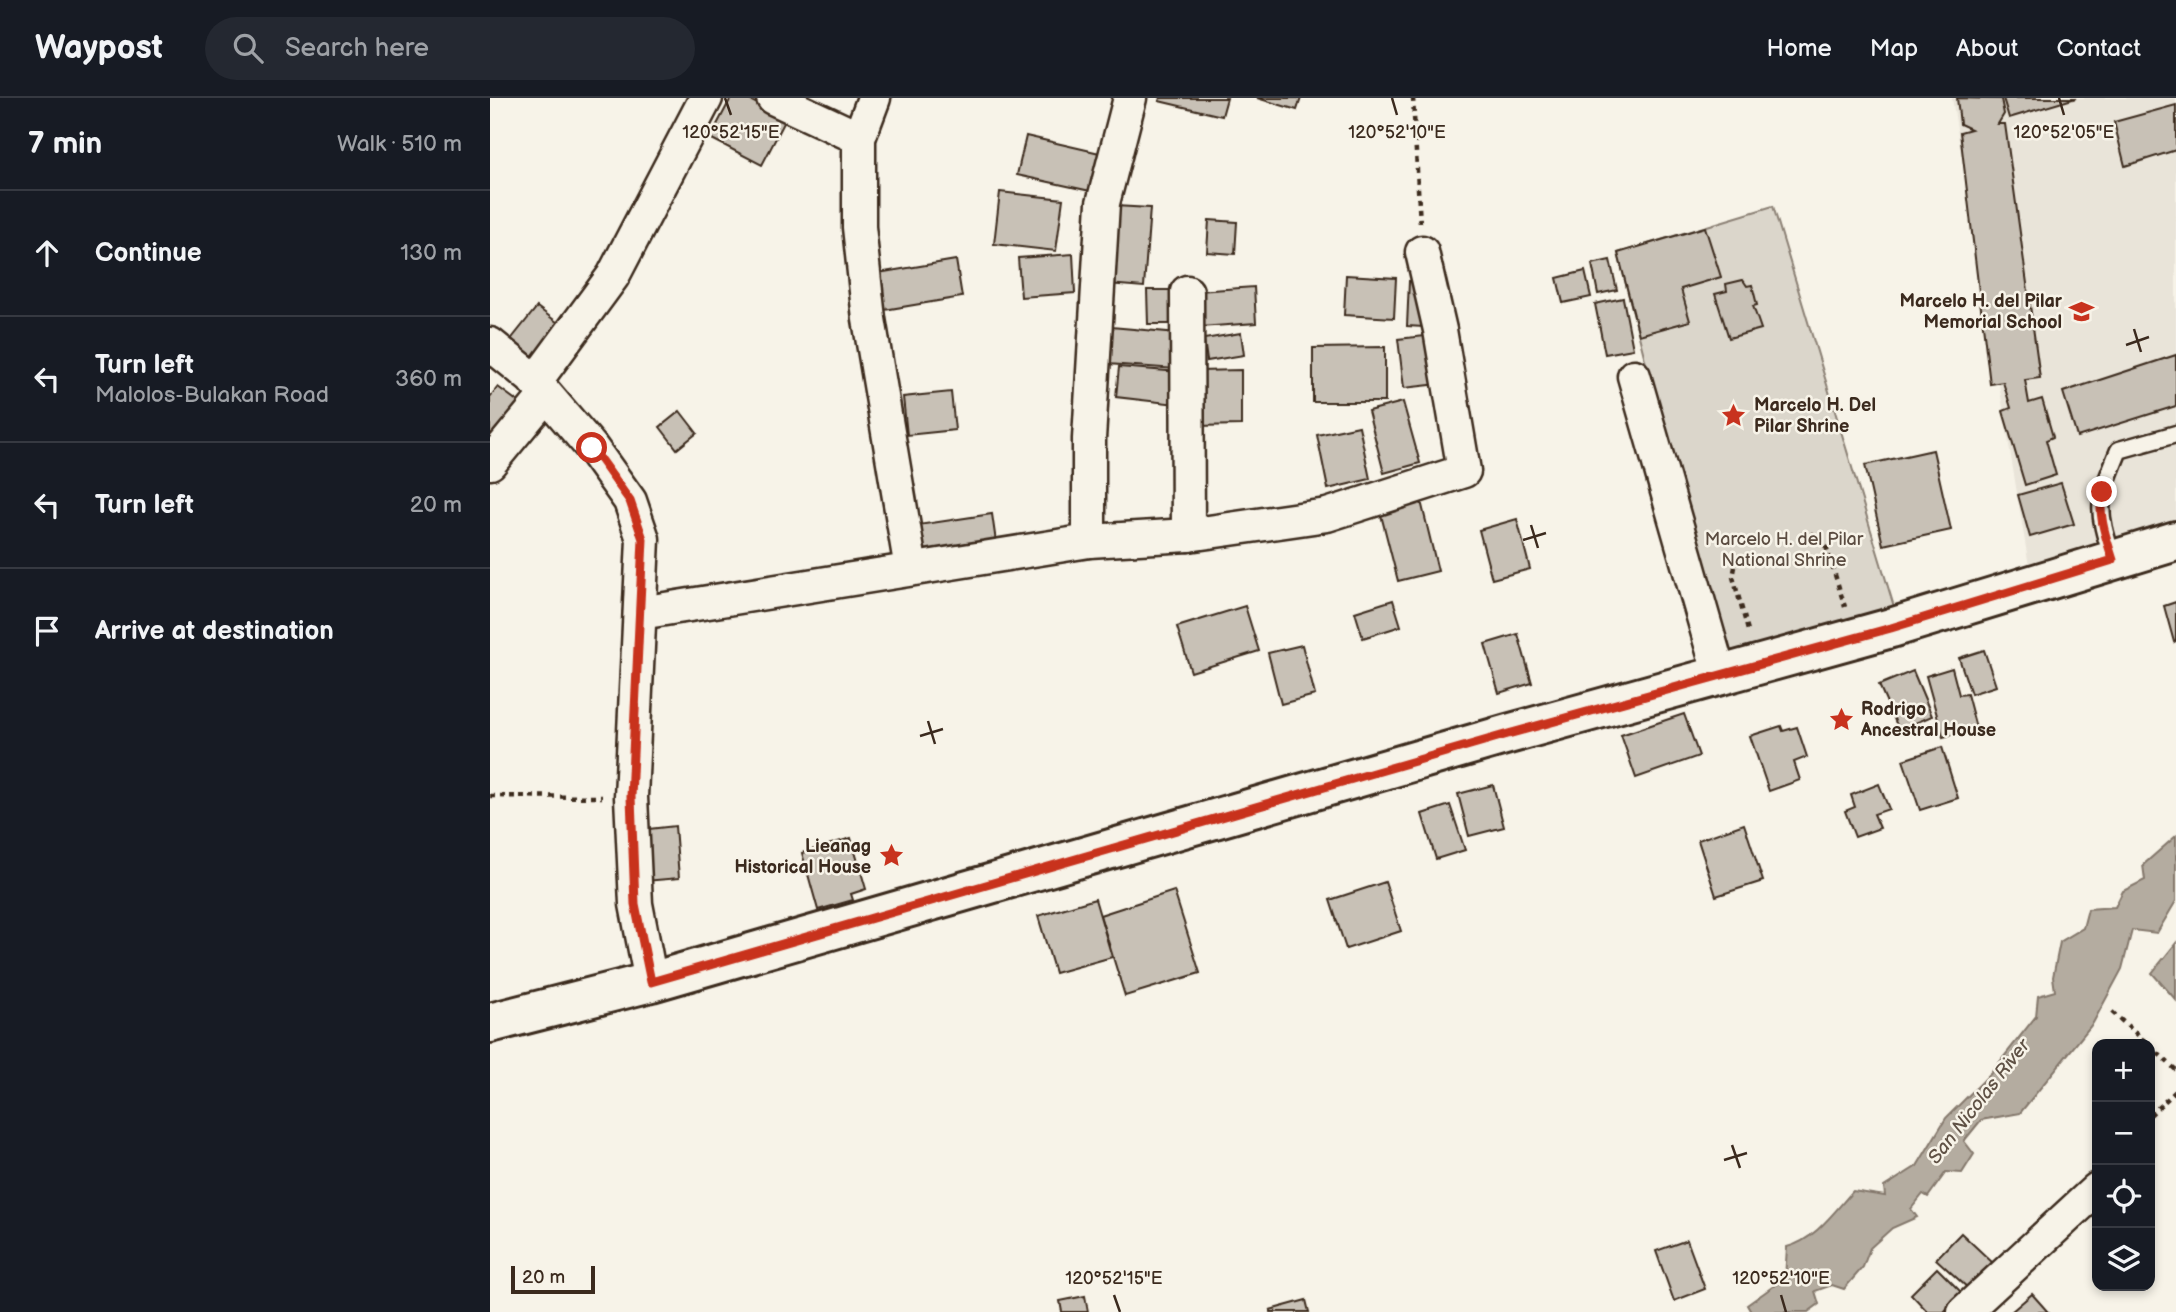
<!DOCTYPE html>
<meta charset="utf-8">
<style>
:root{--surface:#171b24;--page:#242831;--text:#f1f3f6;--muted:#9ea1a6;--line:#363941}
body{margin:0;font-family:"Balsamiq Sans",sans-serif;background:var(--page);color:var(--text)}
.controls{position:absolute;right:21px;bottom:21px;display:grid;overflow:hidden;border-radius:14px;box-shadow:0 4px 10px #0003}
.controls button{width:63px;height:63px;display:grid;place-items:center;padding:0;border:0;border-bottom:2px solid var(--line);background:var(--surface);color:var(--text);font:35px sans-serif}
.scale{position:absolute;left:21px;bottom:18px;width:84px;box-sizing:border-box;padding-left:7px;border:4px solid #3b2a1e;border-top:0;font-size:19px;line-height:24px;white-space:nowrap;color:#3b2a1e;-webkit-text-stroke:5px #f7f3e8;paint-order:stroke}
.stop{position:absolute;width:21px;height:21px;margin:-16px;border:5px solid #c8321e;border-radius:50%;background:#fff}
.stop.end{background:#c8321e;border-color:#fff;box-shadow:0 2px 7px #0008}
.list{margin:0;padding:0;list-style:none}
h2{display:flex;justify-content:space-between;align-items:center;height:91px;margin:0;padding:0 28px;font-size:30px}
h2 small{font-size:23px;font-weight:400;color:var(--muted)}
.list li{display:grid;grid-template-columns:46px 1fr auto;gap:21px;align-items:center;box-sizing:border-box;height:126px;padding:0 28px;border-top:2px solid var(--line)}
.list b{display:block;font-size:26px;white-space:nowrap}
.list p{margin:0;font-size:23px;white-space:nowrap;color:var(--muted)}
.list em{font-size:23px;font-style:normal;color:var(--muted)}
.icon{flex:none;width:38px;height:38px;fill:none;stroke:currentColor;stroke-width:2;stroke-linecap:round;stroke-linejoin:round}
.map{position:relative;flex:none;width:1686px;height:1214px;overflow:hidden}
header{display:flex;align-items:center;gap:42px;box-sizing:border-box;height:98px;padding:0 35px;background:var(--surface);border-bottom:2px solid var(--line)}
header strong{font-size:33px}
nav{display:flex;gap:38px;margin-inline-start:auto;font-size:24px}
.search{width:490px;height:63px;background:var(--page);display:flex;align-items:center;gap:18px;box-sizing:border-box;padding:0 24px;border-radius:38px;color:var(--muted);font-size:26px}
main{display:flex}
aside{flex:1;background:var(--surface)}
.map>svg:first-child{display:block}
</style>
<header>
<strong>Waypost</strong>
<div class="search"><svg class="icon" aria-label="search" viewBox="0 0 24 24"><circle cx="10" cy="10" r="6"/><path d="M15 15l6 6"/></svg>Search here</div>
<nav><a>Home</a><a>Map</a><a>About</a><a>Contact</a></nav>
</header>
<main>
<aside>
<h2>7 min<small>Walk · 510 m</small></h2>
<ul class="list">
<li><svg class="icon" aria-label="ahead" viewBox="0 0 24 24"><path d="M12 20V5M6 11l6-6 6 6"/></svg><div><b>Continue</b></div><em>130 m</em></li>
<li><svg class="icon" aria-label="left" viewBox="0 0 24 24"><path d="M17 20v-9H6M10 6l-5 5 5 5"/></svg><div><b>Turn left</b><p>Malolos-Bulakan Road</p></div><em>360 m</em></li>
<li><svg class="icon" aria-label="left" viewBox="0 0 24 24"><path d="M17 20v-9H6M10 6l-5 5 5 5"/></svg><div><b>Turn left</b></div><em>20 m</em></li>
<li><svg class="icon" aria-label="arrive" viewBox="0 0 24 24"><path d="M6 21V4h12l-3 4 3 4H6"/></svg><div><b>Arrive at destination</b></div></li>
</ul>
</aside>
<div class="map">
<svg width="1686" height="1214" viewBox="0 0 1686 1214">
<rect width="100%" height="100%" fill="#f7f3e8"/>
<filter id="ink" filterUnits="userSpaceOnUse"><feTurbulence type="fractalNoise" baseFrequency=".0143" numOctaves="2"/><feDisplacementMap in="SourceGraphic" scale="14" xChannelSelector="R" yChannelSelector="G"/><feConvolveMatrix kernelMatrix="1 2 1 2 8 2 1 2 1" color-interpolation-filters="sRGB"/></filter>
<g filter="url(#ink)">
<path fill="#e9e4d9" d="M1462 0H1686V425L1539 468Z"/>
<path fill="#dbd6cb" stroke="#8b8074" stroke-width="2" d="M1283 108 1405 512 1231 562 1128 155Z"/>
<g fill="#b4aca0" stroke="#84786c" stroke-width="2">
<path d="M1686 738V803L1667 835 1642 832 1632 871 1603 925 1530 1015 1491 1022 1474 1043 1484 1056 1472 1075 1456 1074 1438 1099 1433 1096 1421 1111 1427 1119 1402 1130 1380 1150 1373 1169 1354 1191 1342 1187 1325 1193 1329 1206 1318 1214H1261L1257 1207 1295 1180 1297 1149C1325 1142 1344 1114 1363 1093L1395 1098 1394 1089 1427 1068 1456 1020 1501 975 1546 918 1548 898 1565 893 1563 879 1570 844 1593 830 1598 811 1625 809 1633 793 1655 782 1653 767Z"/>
<path d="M1686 845V902L1662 875Z"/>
</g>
<g fill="#c8c1b6" stroke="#3b2a1e" stroke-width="2">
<path d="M241 0H256L296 21 272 67 220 40Z"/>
<path d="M670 0H737L732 18 669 3Z"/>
<path d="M767 0H811L807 12Z"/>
<path d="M1467 0 1511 1 1514 16 1508 26H1515L1550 280 1535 282 1539 305 1552 301 1563 339 1556 342 1566 377 1535 387 1513 313 1521 310 1513 284 1500 286 1470 34 1481 31 1470 26Z"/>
<path d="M1513 0H1586L1519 20Z"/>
<path d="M1686 7V52L1635 68 1624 24Z"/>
<path d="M536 38 614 56 605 94 527 77Z"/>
<path d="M510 94 573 101 566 153 504 146Z"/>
<path d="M625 108 660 110 654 189 618 186Z"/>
<path d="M719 122 747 124 745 156 717 154Z"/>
<path d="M1215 129 1231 179 1191 191 1200 223 1149 237 1128 155Z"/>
<path d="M583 156 585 195 531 199 528 160Z"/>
<path d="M466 162 472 199 394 212 388 175Z"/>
<path d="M1120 162 1127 192 1108 196 1102 166Z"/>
<path d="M1095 173 1101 199 1073 205 1067 180Z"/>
<path d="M856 177 906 180 904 220 854 217Z"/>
<path d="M1253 182 1257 188 1262 187 1267 207 1263 208 1271 231 1239 240 1225 196 1237 193 1236 186Z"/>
<path d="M919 183 937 184 934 229 917 228Z"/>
<path d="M764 189 766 225 710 229 708 193Z"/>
<path d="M657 192H685L686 226H658Z"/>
<path d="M1133 200 1143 251 1115 256 1105 206Z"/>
<path d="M47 209 76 231 47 266 19 244Z"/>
<path d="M621 229 688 235 686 271 618 266Z"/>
<path d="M751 235 754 257 717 263 714 241Z"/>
<path d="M944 237 949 286 914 290 908 241Z"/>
<path d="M895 249V304H823V250Z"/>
<path d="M1686 257V308L1587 339 1573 294Z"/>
<path d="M629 269 689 274 686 306 626 299Z"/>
<path d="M751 272V327L707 328V273Z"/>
<path d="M8 289 31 306 0 346V299Z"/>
<path d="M461 294 465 332 417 337 413 299Z"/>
<path d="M913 304 930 365 894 375 878 313Z"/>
<path d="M190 313 207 335 187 351 170 329Z"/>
<path d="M869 328 880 381 838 391 827 337Z"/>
<path d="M1443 352 1461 432 1393 447 1375 367Z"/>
<path d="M1571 385 1584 426 1540 439 1528 397Z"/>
<path d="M931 403 948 473 908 483 890 413Z"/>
<path d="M502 416 507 451 433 462 428 427Z"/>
<path d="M1027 421 1040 471 1002 481 989 432Z"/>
<path d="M903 502 911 528 873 540 865 514Z"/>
<path d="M1686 504V543L1684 544 1674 508Z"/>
<path d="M755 508 769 553 701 574 687 529Z"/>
<path d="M1028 536 1042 585 1009 595 995 546Z"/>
<path d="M812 547 825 597 791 606 778 555Z"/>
<path d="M1494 552 1506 588 1481 596 1469 560Z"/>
<path d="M1462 570 1469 597 1477 596 1486 630 1453 639 1436 578Z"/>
<path d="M1423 573 1442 618 1409 632 1389 587Z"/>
<path d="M1194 616 1209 658 1146 680 1131 637Z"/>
<path d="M1291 628 1293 633 1307 629 1317 659 1304 664 1310 682 1279 693 1260 638Z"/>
<path d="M1452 649 1468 700 1430 712 1413 662Z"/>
<path d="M1389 686 1399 711 1384 716 1390 730 1365 739 1355 713 1365 709 1361 697Z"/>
<path d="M1003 687 1014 729 979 738 968 696Z"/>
<path d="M960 707 975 752 946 761 932 716Z"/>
<path d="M1254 726 1273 783 1226 798 1208 742Z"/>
<path d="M185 728 189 780 155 783 150 732Z"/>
<path d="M361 740 376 791 361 796 363 802 328 812 312 755Z"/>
<path d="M895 784 911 833 856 851 840 802Z"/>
<path d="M684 793 710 875 635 898 610 817Z"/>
<path d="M605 801 622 859 565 875 548 818Z"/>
<path d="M1471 1135 1503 1165 1479 1191 1446 1161Z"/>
<path d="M1197 1142 1215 1191 1184 1203 1166 1153Z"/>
<path d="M1447 1170 1472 1195 1454 1214H1438L1421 1196Z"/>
<path d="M1542 1196 1558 1214H1521Z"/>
<path d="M595 1198 598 1214H572L570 1203Z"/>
<path d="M816 1202 819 1214H781L780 1212Z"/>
</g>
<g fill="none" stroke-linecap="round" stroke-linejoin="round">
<defs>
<path id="lane" d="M1623 462C1606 408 1607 405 1629 352L1686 336"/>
<g id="street">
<path d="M283 0 369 40"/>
<path d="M384 0 369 40V129L379 221 421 471"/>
<path d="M697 194 698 437"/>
<path d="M0 246 42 280 102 350 140 403 153 441 141 699 146 806 161 884"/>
<path d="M1144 278 1230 578"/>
<path d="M45 284 123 178 216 0"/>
<path d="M0 365 56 297"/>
<path d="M599 443V341L613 105 640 0"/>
<path d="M150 515 599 443 698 437 837 417 974 373 950 232 932 154"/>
<path d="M1474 1214 1607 1091"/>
</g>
<path id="secondary" d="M0 925 161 884 1018 636 1401 530 1686 443"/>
</defs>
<use href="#lane" stroke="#3b2a1e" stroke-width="21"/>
<use href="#street" stroke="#3b2a1e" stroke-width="37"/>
<use href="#secondary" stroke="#3b2a1e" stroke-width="44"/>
<g stroke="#3b2a1e" stroke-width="4.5" stroke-dasharray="5 5" stroke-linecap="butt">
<path d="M923 0 930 126"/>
<path d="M1321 435 1331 441 1337 451 1355 509"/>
<path d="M1247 459 1243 479 1259 536"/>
<path d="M0 698 112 699"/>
<path d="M1622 914 1658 946"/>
<path d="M1660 948 1686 972"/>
<path d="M1660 1017 1686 993"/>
</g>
<use href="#lane" stroke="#f7f3e8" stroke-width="16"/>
<use href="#street" stroke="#f7f3e8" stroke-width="32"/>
<use href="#secondary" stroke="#f7f3e8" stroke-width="38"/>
</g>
</g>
<g fill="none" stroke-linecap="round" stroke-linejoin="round" filter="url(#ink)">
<path stroke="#c8321e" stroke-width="9" d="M102 350 140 403 153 441 141 699 145 806 161 884 1018 636 1401 530 1623 462C1616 439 1608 419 1612 394"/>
</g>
<path fill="none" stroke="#3b2a1e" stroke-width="2.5" d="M235 0 241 17M902 0 907 17M1569 0 1574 17M1644 231 1651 254M1636 247 1659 239M1041 427 1048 450M1033 442 1056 435M438 623 445 646M430 638 453 631M1242 1047 1250 1070M1234 1062 1257 1055M624 1197 630 1214M1291 1197 1296 1214"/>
<defs>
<symbol id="school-bare" viewBox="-9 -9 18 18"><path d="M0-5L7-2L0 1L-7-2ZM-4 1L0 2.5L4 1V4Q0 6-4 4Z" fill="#c8321e" stroke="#f7f3e8" stroke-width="2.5" paint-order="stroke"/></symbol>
<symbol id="sight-bare" viewBox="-9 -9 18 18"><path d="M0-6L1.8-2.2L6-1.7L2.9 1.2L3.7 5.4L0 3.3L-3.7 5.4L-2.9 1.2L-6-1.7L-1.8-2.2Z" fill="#c8321e" stroke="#f7f3e8" stroke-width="2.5" paint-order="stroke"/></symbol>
</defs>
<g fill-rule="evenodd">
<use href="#school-bare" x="1574" y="196" width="35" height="35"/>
<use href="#sight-bare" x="1226" y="300" width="35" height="35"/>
<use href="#sight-bare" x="1334" y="604" width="35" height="35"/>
<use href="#sight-bare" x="384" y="740" width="35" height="35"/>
</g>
<g text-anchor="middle" stroke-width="5" stroke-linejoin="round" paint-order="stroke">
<g font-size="18" font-weight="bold" fill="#3b2a1e" stroke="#f7f3e8" text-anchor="end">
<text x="1572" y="209">Marcelo H. del Pilar<tspan x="1572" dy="21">Memorial School</tspan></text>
<text x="1264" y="313" text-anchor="start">Marcelo H. Del<tspan x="1264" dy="21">Pilar Shrine</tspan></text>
<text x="1371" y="617" text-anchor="start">Rodrigo<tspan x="1371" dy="21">Ancestral House</tspan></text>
<text x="381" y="754">Lieanag<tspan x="381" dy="21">Historical House</tspan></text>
</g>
<g font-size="18" fill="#5b4c41" stroke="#f7f3e8">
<text x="1294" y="447">Marcelo H. del Pilar<tspan x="1294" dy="21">National Shrine</tspan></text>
</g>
<g font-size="19" font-style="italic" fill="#5f5145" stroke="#f7f3e8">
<text transform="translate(1488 1003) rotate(-52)" y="7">San Nicolas River</text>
</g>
</g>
<g font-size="18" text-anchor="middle" fill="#3b2a1e" stroke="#f7f3e8" stroke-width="5" stroke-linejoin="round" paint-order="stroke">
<text x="241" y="40">120°52'15"E</text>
<text x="907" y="40">120°52'10"E</text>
<text x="1574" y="40">120°52'05"E</text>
<text x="624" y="1186">120°52'15"E</text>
<text x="1291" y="1186">120°52'10"E</text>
</g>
</svg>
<div class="controls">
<button>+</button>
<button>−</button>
<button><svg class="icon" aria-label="locate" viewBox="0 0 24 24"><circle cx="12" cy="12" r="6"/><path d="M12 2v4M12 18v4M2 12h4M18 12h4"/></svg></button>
<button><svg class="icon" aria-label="layers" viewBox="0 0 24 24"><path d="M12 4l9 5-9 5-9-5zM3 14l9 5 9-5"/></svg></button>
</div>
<div class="scale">20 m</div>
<div class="stop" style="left:102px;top:350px"></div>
<div class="stop end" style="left:1612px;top:394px"></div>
</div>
</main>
